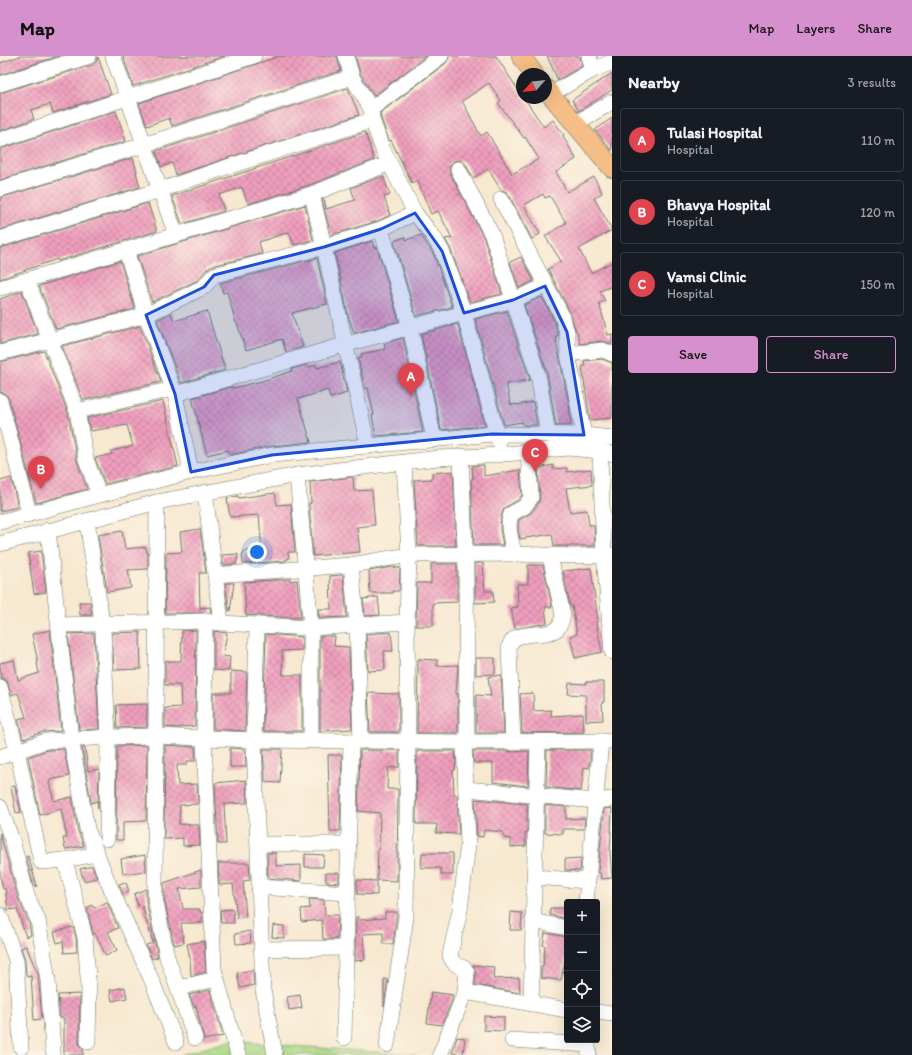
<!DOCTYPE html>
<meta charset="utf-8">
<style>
:root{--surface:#171b24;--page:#242831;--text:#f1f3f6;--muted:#9ea1a6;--line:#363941;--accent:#d690ce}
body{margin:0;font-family:Itim,sans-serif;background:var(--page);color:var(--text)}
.controls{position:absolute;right:12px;bottom:12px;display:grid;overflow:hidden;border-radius:4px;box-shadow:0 4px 16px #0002}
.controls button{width:36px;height:36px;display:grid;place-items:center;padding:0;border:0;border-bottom:1px solid var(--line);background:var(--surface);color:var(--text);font:20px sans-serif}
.compass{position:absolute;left:516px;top:12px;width:36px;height:36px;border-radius:50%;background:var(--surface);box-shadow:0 4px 16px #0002;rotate:243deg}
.you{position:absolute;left:257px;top:496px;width:14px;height:14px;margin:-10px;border:3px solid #fff;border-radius:50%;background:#1a73e8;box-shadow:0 0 0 6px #1a73e833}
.badge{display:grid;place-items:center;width:26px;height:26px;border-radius:50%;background:var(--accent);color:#fff;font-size:13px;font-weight:700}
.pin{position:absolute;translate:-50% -33px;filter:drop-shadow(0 1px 2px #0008)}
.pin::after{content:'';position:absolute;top:21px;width:14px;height:12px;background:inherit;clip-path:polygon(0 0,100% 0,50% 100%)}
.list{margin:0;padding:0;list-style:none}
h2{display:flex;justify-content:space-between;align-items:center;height:52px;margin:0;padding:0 16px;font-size:17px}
h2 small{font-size:13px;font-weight:400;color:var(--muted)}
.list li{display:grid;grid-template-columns:26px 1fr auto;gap:12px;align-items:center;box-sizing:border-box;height:64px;margin:0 8px 8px;padding:0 8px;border:1px solid var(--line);border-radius:4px}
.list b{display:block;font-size:15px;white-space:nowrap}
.list p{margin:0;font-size:13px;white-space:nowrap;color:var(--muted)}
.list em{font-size:13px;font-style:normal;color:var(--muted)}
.actions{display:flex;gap:8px;padding:12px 16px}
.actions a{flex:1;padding:9px 0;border:1px solid var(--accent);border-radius:4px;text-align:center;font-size:14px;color:var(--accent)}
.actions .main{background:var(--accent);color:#111}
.icon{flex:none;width:22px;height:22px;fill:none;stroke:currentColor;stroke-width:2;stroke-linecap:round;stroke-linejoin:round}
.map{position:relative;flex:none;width:612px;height:999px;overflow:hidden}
header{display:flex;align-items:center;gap:24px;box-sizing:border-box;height:56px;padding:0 20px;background:var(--accent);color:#111}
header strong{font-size:19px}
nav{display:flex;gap:22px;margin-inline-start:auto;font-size:14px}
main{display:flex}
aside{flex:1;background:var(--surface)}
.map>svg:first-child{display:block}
</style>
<header>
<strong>Map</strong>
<nav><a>Map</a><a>Layers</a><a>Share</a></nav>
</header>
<main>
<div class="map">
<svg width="612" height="999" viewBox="0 0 612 999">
<defs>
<pattern id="grass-tufts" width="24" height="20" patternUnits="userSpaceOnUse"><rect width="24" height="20" fill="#aad784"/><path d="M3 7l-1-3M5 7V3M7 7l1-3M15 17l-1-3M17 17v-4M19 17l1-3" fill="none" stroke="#92b973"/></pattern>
<pattern id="building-cross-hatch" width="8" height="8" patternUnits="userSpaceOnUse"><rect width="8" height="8" fill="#f09fbe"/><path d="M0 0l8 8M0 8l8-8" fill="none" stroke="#c2839b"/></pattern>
</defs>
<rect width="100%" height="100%" fill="#fcf5e5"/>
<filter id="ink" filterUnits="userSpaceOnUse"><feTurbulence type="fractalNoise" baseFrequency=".025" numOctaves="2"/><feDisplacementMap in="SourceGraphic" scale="8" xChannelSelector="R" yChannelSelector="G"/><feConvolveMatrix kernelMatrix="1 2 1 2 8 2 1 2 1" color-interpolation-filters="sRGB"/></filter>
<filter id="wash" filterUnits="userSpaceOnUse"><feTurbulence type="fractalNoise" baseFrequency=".012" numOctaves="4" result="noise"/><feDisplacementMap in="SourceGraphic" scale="16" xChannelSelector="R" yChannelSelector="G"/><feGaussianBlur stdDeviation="0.9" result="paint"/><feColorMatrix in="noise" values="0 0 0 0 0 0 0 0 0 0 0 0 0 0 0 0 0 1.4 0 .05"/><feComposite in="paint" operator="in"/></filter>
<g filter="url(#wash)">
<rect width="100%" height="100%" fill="#f7e8d0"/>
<path fill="url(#grass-tufts)" stroke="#648a5c" d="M229 985 415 999H181Z"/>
<g id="blocks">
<g fill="url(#building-cross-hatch)" fill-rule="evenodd">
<path d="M20 0H59L0 19V7Z"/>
<path d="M123 0H225L133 30Z"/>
<path d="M280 0H337L341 15 172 70 169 62 147 70 139 47Z"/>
<path d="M355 0H426L374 40 360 17Z"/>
<path d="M450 0H496L522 40V42H524L544 71 553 64 564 79 563 80 576 103 556 116 567 136 594 121 602 137 594 142 612 174 579 193 591 217 612 206V230L600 235 605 245 599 247 608 279 612 278V288L602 285 580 288 577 275H576L569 254 548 213 561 205 545 180 566 167 550 140 545 142 543 138 524 149 540 178 532 183 509 139 505 135 501 134 488 113 473 122 466 109 463 105 458 104 454 105 451 108 449 112 450 117 484 182 502 238 470 246 450 192 445 183 452 182 438 155 431 158 417 124 412 127 391 84 389 85 381 62 380 57 446 7ZM489 27 501 45 498 47 524 82 525 81 539 103 512 118 487 76 481 80 462 45Z"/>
<path d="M547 0H580L582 10 558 24Z"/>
<path d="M98 1 111 38 53 57 50 48 31 54 34 63 0 75V37L92 9 96 6Z"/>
<path d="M612 17V34L579 55 572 44Z"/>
<path d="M348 32 359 59 176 119 172 107 161 111 156 95Z"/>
<path d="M116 55 126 85 0 124V93Z"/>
<path d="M612 62V95L595 74Z"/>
<path d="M365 76 374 104 309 129 248 148 242 131 219 139 224 155 182 168 172 140Z"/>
<path d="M133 102 137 116H136L140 131 0 174V142Z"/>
<path d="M383 120 390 139 384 141 390 159 378 165 331 179 322 144 324 143 326 153 355 144 351 132Z"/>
<path d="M148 147 157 175 58 205 57 203 0 223V192Z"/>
<path d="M305 149 313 184 294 189 289 176 259 186 262 198 211 210 207 213 198 224 152 246 137 200Z"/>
<path d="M421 179 434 199 452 251 416 260 394 185 405 181 406 184Z"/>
<path d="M372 185 374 192 377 191 399 265 354 277 348 259 335 197Z"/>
<path d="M521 201 534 225 519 232 510 206Z"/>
<path d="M317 202 327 248 292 257 303 291 286 296 282 283 246 294 237 267H236L227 236 223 237 220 227Z"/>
<path d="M120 205 135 253 56 273 39 230Z"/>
<path d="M22 235 38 278 0 288V243Z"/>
<path d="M542 241 553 262 558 278V280H556L557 285H556L569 348 571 369 556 370 547 316 524 249Z"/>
<path d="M207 255 225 314 181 327 157 264 171 257 174 265Z"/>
<path d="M507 255 530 324 506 328 511 349 516 348V349L533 346 537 369H523L522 366 504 369 475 263Z"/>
<path d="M458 268 485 370 441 374 421 278Z"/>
<path d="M140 270 161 326 83 344 62 290Z"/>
<path d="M403 282 423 376 376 380 372 359H374L368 332 365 333 358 302 362 301 361 298 385 293 384 288Z"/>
<path d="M44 295 68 357 77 405 87 433 36 447 9 343 6 338 0 336V306Z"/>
<path d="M602 303 612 307V362L590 364 582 311 585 310 584 305Z"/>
<path d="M340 306 347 337 330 342 328 334 298 343 311 386 271 390 230 399 228 394 207 399 192 342 231 331 233 332 262 325 292 315V313L306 309 309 311 316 309 317 312Z"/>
<path d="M163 345 178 410 105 428 95 402 112 398 111 395 133 390 127 369 90 375 87 362Z"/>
<path d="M484 409V420L520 414 522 439 518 444 504 452 501 461 500 473 503 489H474L471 423H473L472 410Z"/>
<path d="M553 409V413L567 412V416L591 413 592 429 566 432 570 456 587 454 589 469H594L595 490H554L552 478 520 483 518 472 519 464 531 457 538 448 540 442 538 412Z"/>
<path d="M453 415 456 490H418L414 424 432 423V417Z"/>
<path d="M353 421 354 435 372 434 375 469 357 471 360 496 313 500 309 447H311L310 426Z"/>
<path d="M11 422 18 451 0 455V425Z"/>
<path d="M275 437 277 449 291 448 295 496H288L289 503H286V505L243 508 242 498H244V495H262L259 459 230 461 227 442 238 440 239 442Z"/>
<path d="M200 473 206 517H199L200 552 210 551 211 557H165L166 497 182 496 180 476Z"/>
<path d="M122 475 125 493 146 491 147 497H148V513L128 514 131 532 107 536 98 479Z"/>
<path d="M41 495 46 536 34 538 28 497Z"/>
<path d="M238 498 236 508 223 509 222 499Z"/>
<path d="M475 507H483L485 535H493L494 546 475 547Z"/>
<path d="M431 508H457V546L433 547V570H416L417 527H431Z"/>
<path d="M528 509H543L552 551H545L547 567 515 573 511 552 518 551 517 528H528Z"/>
<path d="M392 511 400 512 399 535H393V537H370L369 515Z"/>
<path d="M591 512 598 565 596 566 602 596 575 602 570 580 577 578 572 549 570 550 563 515Z"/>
<path d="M343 519 347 561 319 562 318 553H331L330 520Z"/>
<path d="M290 523V525L297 524 301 562 246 559 244 526Z"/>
<path d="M225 527H234L230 555H229Z"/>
<path d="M378 541 380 559 365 560 363 543Z"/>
<path d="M79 546H90L92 559H80Z"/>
<path d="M50 574 61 675 43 676 23 683 18 663 26 661 18 637 11 639 7 625 1 622 0 607 14 604 18 624 39 617 37 607H38L32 578Z"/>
<path d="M196 574 195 670 181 671V672L165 671V652L181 651 180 629H165V605H181L182 575Z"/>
<path d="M214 575 227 577 223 600 230 601 229 615 214 614Z"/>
<path d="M140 576 141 613 114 614 112 577Z"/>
<path d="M391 576 393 595H384L385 614 368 615 366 578Z"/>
<path d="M94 577 99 673 79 674 68 578Z"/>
<path d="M266 578 302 581V594L282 595 283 619H302V675H263Z"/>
<path d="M320 580H335L334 590 349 591 352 673 320 675Z"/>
<path d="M476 602H495V618L476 619Z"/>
<path d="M418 603 437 604V610L458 609 456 638H458V677H417Z"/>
<path d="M231 615 247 616 245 675 213 673V637H231Z"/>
<path d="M501 619 504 677H476V639L491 640 488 621Z"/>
<path d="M586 626H604V646H602L603 664 586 665V639L568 638 569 627 586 628Z"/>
<path d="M368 637 399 638V676H370Z"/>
<path d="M533 637 534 655 551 654V660L583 658 584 676 522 677 520 638Z"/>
<path d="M147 648V671L117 672 116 649Z"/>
<path d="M147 689 146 765 123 766V784H116L117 690Z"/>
<path d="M165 689 195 691 196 705H187V709H177L178 729 197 728 198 748 180 749 179 768 199 769 200 789 183 790V782L164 783Z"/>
<path d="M82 692H85L88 715 99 713 98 753 97 745 91 747Z"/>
<path d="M230 692 245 693 246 711H230Z"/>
<path d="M64 693 69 720 50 724V726L49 727 54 745 72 741 78 775 84 790 65 793 63 782H67L61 753 40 759 28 701 48 694Z"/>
<path d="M263 693H282L280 727 265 726Z"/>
<path d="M360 694H399V711L388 712 387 733H398L397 825 377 824 378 793H379L380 757 358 755Z"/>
<path d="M547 694H591L589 712 584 711 581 735 546 731Z"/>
<path d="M417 695H455L456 707 455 714H453L454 739H457L459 778 436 777 437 768H416Z"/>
<path d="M473 695H508L513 696 529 695 528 730 493 726V707H474Z"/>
<path d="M328 699H342L340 775H330Z"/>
<path d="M246 724 247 747 225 748 224 749 226 788H218L215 727Z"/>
<path d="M15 730 21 756 16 757 11 731Z"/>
<path d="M475 743 527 748V777H525L526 790 511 791V783L504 782 503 776 484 774 483 781 477 780Z"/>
<path d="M545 749 566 751V763L585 762 584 773H563V778L545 777Z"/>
<path d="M612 752 610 797 612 822 601 823 600 816H598L604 753Z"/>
<path d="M0 777 18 842 29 867 31 879 26 881 17 853 8 854 5 832 3 833 0 820Z"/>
<path d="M267 797H276V810L301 809V825L268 822Z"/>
<path d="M422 797H453V819H441V812H421Z"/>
<path d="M305 798 324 799 323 811H305Z"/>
<path d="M145 799 146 815 123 818 121 803Z"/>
<path d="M28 800 37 830 34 831 26 801Z"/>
<path d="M581 802 580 815 565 814V803Z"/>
<path d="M218 807H249L250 824 243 825 246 861 237 862 233 828 219 829Z"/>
<path d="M92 810 97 822 84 825 80 813Z"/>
<path d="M201 814V831L179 833 183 853H200V856H202L203 867H181L184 887 174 889 164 841V827Z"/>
<path d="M326 817H339V827L326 826Z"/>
<path d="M357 824 377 825V839L357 838Z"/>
<path d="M126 826 129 836 123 838 119 828Z"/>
<path d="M146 833V844L158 901 152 903 146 889 153 887 142 849 138 850 134 838Z"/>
<path d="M309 843 324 844 325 859H338L337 883H323L322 864 302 866 301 853 310 852Z"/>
<path d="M107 846 118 872 108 876 117 894 106 900 95 877 93 878 87 852 92 849 94 852Z"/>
<path d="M550 852H567V863L550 859Z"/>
<path d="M233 853 234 867H221L220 854Z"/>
<path d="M385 856H397L393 888H383V877L363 878 365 904 355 905 356 861H359V864L385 862Z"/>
<path d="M511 856 522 857 521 874H510Z"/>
<path d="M273 869 284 870V882L272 881Z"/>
<path d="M73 871 76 881 77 896 64 897 63 885 57 887 54 876Z"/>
<path d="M250 875 251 887 236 888 235 878Z"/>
<path d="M545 877 567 881V894L561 924 541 922V910H543L545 890 543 889Z"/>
<path d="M204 885 206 916 191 920 190 902 187 888Z"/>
<path d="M26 890 38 918 42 963 34 964 31 920 27 921 26 918 25 903 21 892Z"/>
<path d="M473 909 494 911 493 923 519 922 520 937 475 929 476 917Z"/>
<path d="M253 914 254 929 240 932 237 917Z"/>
<path d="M384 923 388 924 384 951Z"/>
<path d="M125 931 127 942 112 945 110 934Z"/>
<path d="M210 934 223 980 204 984 196 950 194 951 189 939Z"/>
<path d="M431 936 453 939 452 944 442 969 427 967Z"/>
<path d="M80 938 79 986 80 990 83 993V999H64V962H60L58 939Z"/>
<path d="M300 939 302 952 289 954 287 941Z"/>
<path d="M484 960 504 961V975L484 974Z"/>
<path d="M457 981 465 982 463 998 452 997Z"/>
</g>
</g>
</g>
<g filter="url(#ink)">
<use href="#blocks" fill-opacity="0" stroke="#6b796b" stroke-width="1"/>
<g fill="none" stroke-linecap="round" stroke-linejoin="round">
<defs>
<g id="minor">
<path d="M113 0 176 179"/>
<path d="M346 0 352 21 371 53 372 64 383 94 415 157 433 180 442 195 464 257 499 386"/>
<path d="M589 0 593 14"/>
<path d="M0 28 89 0"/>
<path d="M551 38 593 14 612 6"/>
<path d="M371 53 441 0"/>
<path d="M576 67 612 46"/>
<path d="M0 84 254 0"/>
<path d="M458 113 492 179 538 319 548 378"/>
<path d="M0 133 144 89 352 21"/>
<path d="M312 138 390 107"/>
<path d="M501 143 561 258 567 276 568 298 584 379"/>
<path d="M381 173 415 157"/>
<path d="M0 183 160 134 224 112 372 64"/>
<path d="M126 194 146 259 175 338 191 416"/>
<path d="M27 224 50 284 77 355 86 403 99 439"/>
<path d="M0 232 312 138 324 191 214 219 204 231 146 259 0 297"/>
<path d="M568 298 603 294 612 298"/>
<path d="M175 338 347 288 513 244 545 230"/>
<path d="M0 345 13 393 29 458"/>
<path d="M77 355 173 333"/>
<path d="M368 390 324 191 381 173 410 271 434 383"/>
<path d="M600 395 604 498 612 596"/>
<path d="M461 400 466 514 467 686"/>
<path d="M297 419 311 572V684"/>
<path d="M205 436 221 567"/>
<path d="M157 446 155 842 167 901 195 982"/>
<path d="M87 465 103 573 108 681 107 783"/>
<path d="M0 466 99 439 191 416 272 399 492 378 584 379 612 382"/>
<path d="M48 474 71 683 87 773 108 826 152 925 176 986"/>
<path d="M0 488 157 446 297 419 438 402 484 400 568 392 600 395 612 398"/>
<path d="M514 498C512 485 506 471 511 458L524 451 531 442 528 396"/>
<path d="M351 509 357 569 361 685"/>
<path d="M215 519 351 509 409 499 514 498 573 500 612 499"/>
<path d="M205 565 204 682 214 913 238 999"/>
<path d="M59 569 205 565 221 567 311 572 407 566"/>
<path d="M257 569 254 684 263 934 275 999"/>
<path d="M0 631 17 695 41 806 65 804 97 798"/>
<path d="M513 687 509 591C510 589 510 587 512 585 519 575 547 581 557 573 561 569 562 564 563 559L550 500"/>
<path d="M0 701 46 685 108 681 155 680 254 684 464 686 612 685"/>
<path d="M466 733 596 745 612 743"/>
<path d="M0 751 12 784 27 840 38 864 48 924 53 995"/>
<path d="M258 788H349"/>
<path d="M65 804 85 881 89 935 88 986"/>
<path d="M535 821 587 825"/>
<path d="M259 831 348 837"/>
<path d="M586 846 601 685"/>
<path d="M0 859 16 904 21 991"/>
<path d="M533 865 567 872"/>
<path d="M262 893 346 892"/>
<path d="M178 932 216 923"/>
<path d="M465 936 567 954"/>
<path d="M531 948 538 686"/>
<path d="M597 956 612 958"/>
<path d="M344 982 351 685"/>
<path d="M512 984 588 989 589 999"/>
<path d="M387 989 406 861 408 686 407 566 409 499 404 407"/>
<path d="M440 999 465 936 467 916 464 912C456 909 452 907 450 899L460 854 468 788 464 686"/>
</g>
<g id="major">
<path d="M521 0 534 18"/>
<path d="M546 33 612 112"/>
</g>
</defs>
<use href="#minor" stroke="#6b796b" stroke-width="16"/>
<use href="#major" stroke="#6b796b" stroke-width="20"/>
<use href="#minor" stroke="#fff" stroke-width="15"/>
<use href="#major" stroke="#f5be86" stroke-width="19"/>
</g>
</g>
<path fill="#1d4ed8" fill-opacity="0.2" stroke="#1d4ed8" stroke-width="3" stroke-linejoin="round" d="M415 157 442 195 464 257 513 244 545 230 567 276 584 379 492 378 272 399 191 416 175 338 146 259 204 231 214 219 324 191 381 173Z"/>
</svg>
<div class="controls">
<button>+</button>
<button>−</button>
<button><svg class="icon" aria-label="locate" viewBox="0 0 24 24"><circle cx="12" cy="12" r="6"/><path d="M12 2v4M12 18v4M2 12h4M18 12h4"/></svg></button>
<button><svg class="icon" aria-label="layers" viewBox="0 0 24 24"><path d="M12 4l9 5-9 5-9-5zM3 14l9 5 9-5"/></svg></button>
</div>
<svg class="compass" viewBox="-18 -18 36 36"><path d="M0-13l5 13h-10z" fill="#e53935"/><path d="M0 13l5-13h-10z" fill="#9ea1a6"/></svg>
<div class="you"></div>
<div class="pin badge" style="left:411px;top:340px;background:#e0444e">A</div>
<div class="pin badge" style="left:41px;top:433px;background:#e0444e">B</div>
<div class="pin badge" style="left:535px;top:416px;background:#e0444e">C</div>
</div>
<aside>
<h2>Nearby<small>3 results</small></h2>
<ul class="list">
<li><span class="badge" style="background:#e0444e">A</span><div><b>Tulasi Hospital</b><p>Hospital</p></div><em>110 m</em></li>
<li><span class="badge" style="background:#e0444e">B</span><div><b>Bhavya Hospital</b><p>Hospital</p></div><em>120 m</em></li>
<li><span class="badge" style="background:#e0444e">C</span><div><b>Vamsi Clinic</b><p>Hospital</p></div><em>150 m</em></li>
</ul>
<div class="actions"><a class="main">Save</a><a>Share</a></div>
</aside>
</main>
